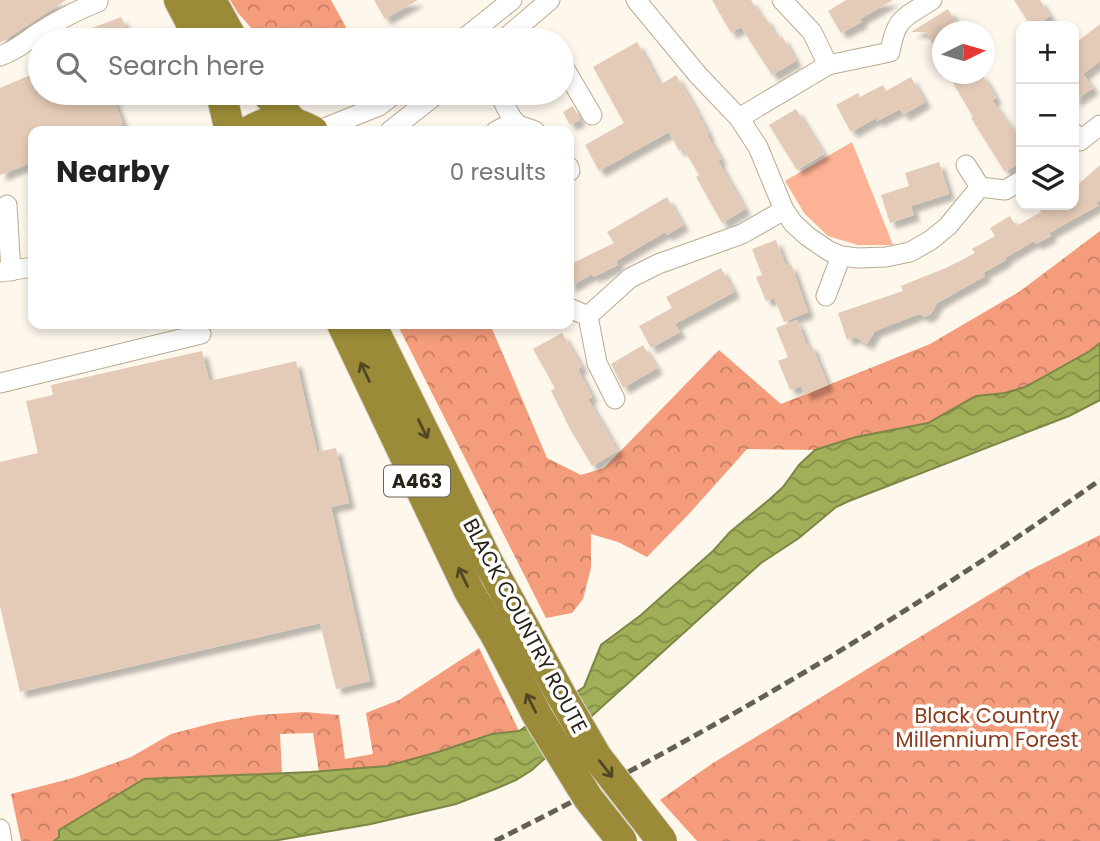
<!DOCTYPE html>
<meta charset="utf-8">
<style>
:root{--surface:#fff;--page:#f6f6f6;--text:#222;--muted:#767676;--line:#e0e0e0}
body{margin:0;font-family:Poppins,sans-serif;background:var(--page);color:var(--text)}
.controls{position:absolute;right:21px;top:21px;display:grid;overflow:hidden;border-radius:14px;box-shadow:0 4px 10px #0003}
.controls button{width:63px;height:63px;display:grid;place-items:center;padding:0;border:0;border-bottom:2px solid var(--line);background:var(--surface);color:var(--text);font:35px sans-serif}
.compass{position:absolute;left:932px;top:21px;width:63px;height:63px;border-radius:50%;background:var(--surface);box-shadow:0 4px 10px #0003;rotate:85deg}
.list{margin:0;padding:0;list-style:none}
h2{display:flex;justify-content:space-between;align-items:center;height:91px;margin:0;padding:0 28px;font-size:30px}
h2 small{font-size:23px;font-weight:400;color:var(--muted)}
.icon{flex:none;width:38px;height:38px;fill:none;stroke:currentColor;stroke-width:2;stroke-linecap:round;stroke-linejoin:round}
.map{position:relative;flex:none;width:1100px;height:841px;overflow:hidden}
.search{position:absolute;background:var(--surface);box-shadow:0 4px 10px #0003;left:28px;top:28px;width:546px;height:77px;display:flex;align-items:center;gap:18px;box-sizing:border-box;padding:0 24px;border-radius:38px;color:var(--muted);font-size:26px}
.panel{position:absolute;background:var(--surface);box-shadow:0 4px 10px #0003;left:28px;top:126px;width:546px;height:203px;border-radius:14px}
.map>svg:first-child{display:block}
</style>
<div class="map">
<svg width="1100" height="841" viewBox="0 0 1100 841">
<defs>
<pattern id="forest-crowns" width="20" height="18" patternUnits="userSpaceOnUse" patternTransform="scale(1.75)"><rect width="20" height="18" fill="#f49c7c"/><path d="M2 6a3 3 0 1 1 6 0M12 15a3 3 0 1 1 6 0" fill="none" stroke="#c67f65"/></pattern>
<pattern id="water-waves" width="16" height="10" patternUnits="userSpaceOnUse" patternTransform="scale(1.75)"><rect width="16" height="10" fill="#a1b058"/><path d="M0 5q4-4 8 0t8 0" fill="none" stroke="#838f48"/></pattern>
<filter id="shadow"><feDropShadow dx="6" dy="6" stdDeviation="2" flood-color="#0004"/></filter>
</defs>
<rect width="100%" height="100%" fill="#fef7ec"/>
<path fill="#fdb195" d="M852 142 893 245H858L828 236 804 213 785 181Z"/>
<g fill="url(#forest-crowns)">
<path d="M230 0H331L353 40H262L238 13Z"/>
<path d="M1100 231V343L1090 351 1025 387 954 408 928 423 856 437 815 450 747 449 688 515 647 557 618 542 591 534V568L583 599 572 613 546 618 397 324H490L547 458 581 475 604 468 719 350 781 404 930 344 1019 292Z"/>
<path d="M1100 535V841H697L660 800 713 763 1028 571Z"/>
<path d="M479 648 519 731 492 734 438 752 387 766 319 772 313 733 280 734 282 773 144 779 59 830V837L54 841H21L11 794 73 778 131 757 171 734 217 722 258 715 305 712 339 715 345 759 373 754 366 713 399 700Z"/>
</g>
<path fill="url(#water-waves)" stroke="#7d8645" stroke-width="2" d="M1100 343V400L1069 416 849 501 836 507 799 538 761 563 532 770 516 780 495 789 456 804 371 824 273 841H54L59 837V830L144 779 311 772 387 766 438 752 492 734 519 731 584 687 601 645 641 615 714 550 730 532 770 499 783 487 799 465 815 450 856 437 928 423 976 396 1005 393 1025 387 1090 351Z"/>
<g fill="#e4cbb7" filter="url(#shadow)">
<path d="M0 0H66L0 43Z"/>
<path d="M374 0H418L385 19Z"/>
<path d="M712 0H751L762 18 765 17 778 39 782 36 796 61 772 75 741 27 731 33Z"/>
<path d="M846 0H893L860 19 862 22 841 33 828 11Z"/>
<path d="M1014 0H1040L1050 16 1034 26H1031Z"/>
<path d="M948 9 962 32H942V59L926 32H911Z"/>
<path d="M121 17 130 35 116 40H63V39Z"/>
<path d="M1100 24V61L1083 74 1093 88 1074 101V44Z"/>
<path d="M637 42 660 85 676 75 692 103 709 135H707L721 159 718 161 745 209 722 223 696 177 699 175 683 148 679 151 669 132 599 171 585 145 624 123 593 67Z"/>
<path d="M40 71V93H111L123 124 106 131H33V162L0 175V88Z"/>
<path d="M948 74H982L996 98 992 100 1021 142V162L1005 172 971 118 973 117Z"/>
<path d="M911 77 925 102 903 115 900 109 877 121 876 118 851 132 836 105 858 93 860 97 883 85 886 91Z"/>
<path d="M573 106 580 120 570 125 563 112Z"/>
<path d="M796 109 824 154 797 170 769 125Z"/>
<path d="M939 162 949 194 911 206 914 215 890 223 881 195 909 186 905 173Z"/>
<path d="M1100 165V200L1095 204 1099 205 1049 233 1051 236 1036 244 1034 241 1005 258 1006 260 983 273 985 276 937 303 931 314 925 317 919 314 875 331 867 344 855 337 847 340 838 313 903 291 901 286 948 267 975 253 972 249 995 236 990 228 1010 216 1016 226 1041 212 1037 205H1074V188Z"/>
<path d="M667 197 683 225 667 235 665 232 616 261 618 265 594 277 592 274 569 287V265L614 243 607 232Z"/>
<path d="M776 240 786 266 791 264 808 312 784 322 774 298 766 301 756 277 762 275 752 249Z"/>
<path d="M721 268 734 292 675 324 680 332 651 348 639 326 672 308 666 297Z"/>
<path d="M797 320 807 346 811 344 828 385 805 395 801 386 790 390 778 361 788 357 776 328Z"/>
<path d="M562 333 582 367 578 369 592 397 588 399 618 451 592 466 565 420H566L551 391 555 388 533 349Z"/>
<path d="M643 345 657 368 623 388 611 364Z"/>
<path d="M202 351 209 381 296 361 317 452 336 448 349 503 331 507 370 681 336 689 320 623 20 692 0 606V462L38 453 26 401 53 395 51 385Z"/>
</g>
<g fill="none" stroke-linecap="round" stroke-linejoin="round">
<defs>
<g id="minor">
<path d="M636 0 698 75 739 118 758 147 784 210 793 223 807 236 829 251 841 256 858 258 886 257 910 252 931 240 948 226 980 187 966 165"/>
<path d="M782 0 812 32 828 65"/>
<path d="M462 40 512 0"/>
<path d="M503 40 550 0"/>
<path d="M0 56C15 51 25 42 38 33 57 21 77 10 98 2"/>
<path d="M562 64 592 115"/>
<path d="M499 93 511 117 518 125 535 131"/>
<path d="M739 118 828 65 890 52C896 17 904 18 932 0"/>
<path d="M317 131 379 106 396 93"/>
<path d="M390 131 438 93"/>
<path d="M496 131 514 122"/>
<path d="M1074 133 1080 141 1100 125"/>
<path d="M569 167 570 171"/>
<path d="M980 187 1005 190 1021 181"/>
<path d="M7 205 11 271"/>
<path d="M1 272 33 267"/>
<path d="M826 296 841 256"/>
<path d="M569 308 588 316 597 363 615 399"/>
<path d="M588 316 630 278 658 264 742 234 784 210"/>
<path d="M0 383 201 334"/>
<path d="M0 829 2 841"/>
</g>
<g id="highway">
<path d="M179 0 200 40"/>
<path d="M211 0 233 40"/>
<path d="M221 93 230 131"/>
<path d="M266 93 294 123"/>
<path d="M249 131C270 118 292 119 313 131"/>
<path d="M342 324 469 591 496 636"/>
<path d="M371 324 488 562 523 625"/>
</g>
</defs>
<use href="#minor" stroke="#bbaa91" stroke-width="21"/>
<use href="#highway" stroke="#d8d7d6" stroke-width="32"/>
<use href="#minor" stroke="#fff" stroke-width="19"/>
<use href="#highway" stroke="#9b8b38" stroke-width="30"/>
<path stroke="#655f54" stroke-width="5" stroke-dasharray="10 5" stroke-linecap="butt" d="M495 841C706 736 908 616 1100 480"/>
<defs>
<g id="highway-bridge">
<path d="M523 625 561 695 597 757 662 841"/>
<path d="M496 636 537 715 588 798 622 841"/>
</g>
</defs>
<use href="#highway-bridge" stroke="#d8d7d6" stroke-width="32" stroke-linecap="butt"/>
<use href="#highway-bridge" stroke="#9b8b38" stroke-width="30"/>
</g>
<defs><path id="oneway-shaft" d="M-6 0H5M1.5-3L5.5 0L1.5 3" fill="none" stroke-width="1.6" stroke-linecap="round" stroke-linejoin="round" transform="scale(1.75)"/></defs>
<g stroke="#514724">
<use href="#oneway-shaft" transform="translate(365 372) rotate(-115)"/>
<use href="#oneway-shaft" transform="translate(423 429) rotate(64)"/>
<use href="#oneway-shaft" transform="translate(463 577) rotate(-116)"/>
<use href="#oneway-shaft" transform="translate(531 703) rotate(-117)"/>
<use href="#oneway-shaft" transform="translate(606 769) rotate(52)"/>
</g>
<g text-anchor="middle" stroke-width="7" stroke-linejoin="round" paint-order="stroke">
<rect fill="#fff" stroke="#69655e" stroke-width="2" x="384" y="465.5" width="66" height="31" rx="5"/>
<g font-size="19" font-weight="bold" fill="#292319">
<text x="417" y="488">A463</text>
</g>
<g font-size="21" fill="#292319" stroke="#fff">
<text transform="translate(525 626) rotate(62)" y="7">BLACK COUNTRY ROUTE</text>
</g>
<g font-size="21" fill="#8a3c1d" stroke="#fff">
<text x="987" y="723">Black Country<tspan x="987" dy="24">Millennium Forest</tspan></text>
</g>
</g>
</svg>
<div class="controls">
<button>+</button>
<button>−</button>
<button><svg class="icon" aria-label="layers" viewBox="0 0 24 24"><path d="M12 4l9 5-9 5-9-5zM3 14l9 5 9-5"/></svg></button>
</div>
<svg class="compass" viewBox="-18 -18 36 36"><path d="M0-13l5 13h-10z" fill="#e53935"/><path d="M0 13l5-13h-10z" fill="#767676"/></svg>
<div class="search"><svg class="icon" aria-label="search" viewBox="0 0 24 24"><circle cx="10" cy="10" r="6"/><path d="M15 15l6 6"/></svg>Search here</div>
<section class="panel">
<h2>Nearby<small>0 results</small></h2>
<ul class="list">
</ul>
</section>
</div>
